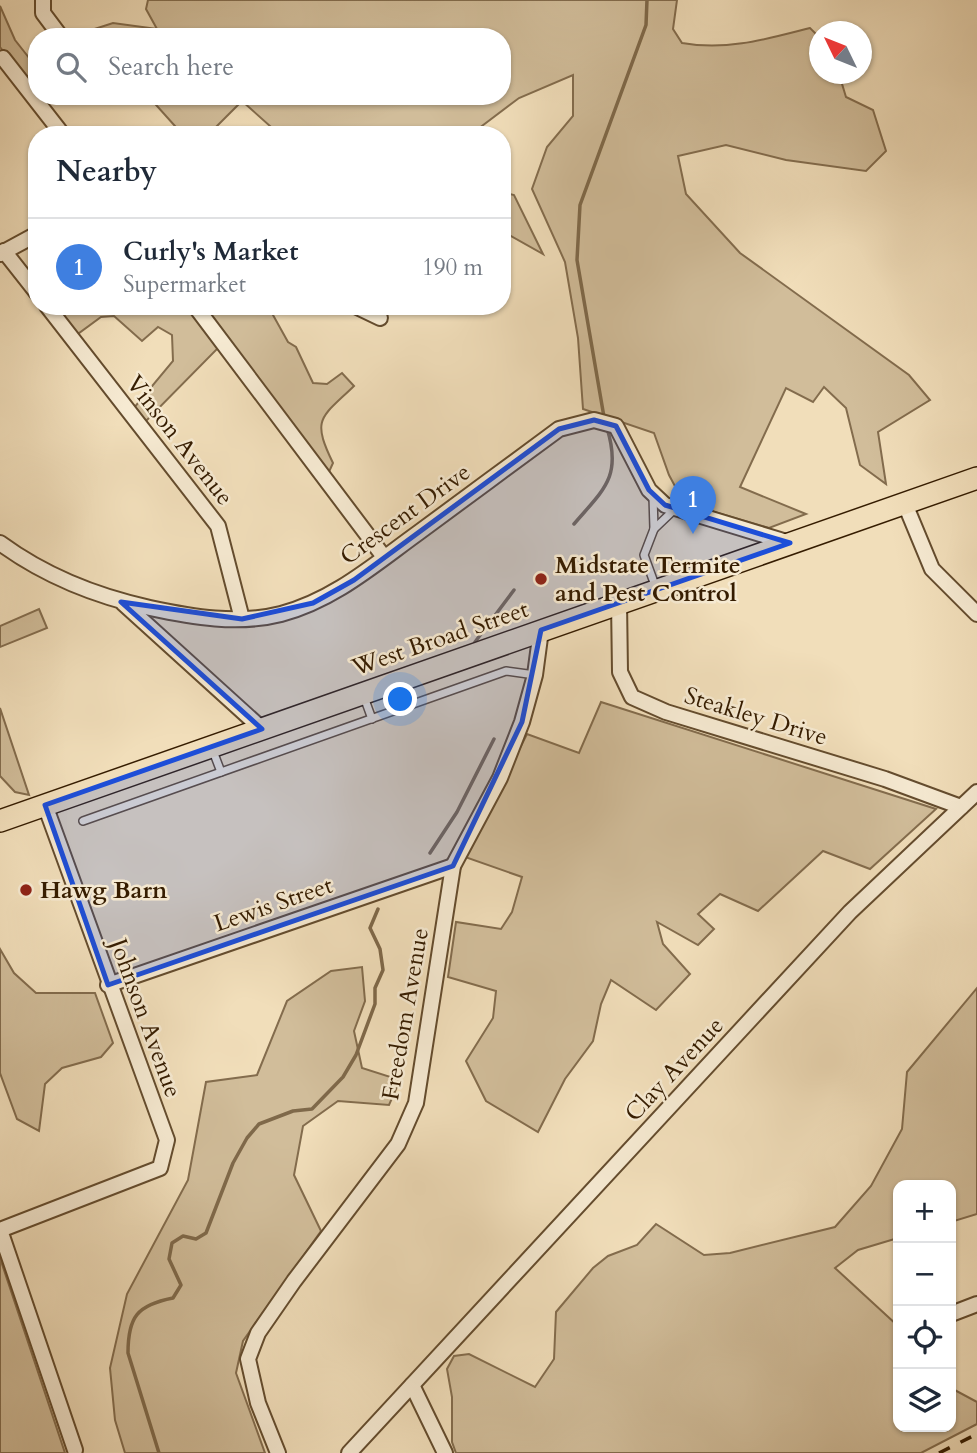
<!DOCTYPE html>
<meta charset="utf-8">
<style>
:root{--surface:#fff;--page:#f6f6f7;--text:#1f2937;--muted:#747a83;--line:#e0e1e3;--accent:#1a73e8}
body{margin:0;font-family:Cardo,serif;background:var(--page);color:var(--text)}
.controls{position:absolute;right:21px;bottom:21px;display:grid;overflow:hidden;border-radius:14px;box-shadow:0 2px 5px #0004}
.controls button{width:63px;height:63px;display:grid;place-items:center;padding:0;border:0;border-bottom:2px solid var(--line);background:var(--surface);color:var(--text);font:35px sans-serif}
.compass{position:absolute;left:809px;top:21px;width:63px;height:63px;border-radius:50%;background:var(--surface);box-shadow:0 2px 5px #0004;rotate:313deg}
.you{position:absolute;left:401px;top:700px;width:24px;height:24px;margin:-18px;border:5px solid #fff;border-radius:50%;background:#1a73e8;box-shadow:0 0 0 10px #1a73e833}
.badge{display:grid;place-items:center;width:46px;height:46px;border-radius:50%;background:var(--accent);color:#fff;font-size:23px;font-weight:700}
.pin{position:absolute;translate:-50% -58px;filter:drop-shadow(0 2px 4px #0008)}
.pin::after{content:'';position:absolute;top:37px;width:24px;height:21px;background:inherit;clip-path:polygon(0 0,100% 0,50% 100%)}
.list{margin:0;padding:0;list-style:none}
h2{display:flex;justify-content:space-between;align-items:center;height:91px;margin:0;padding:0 28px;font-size:30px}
h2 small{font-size:23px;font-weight:400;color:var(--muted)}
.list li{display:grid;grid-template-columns:46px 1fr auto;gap:21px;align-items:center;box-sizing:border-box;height:98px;padding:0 28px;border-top:2px solid var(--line)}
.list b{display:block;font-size:26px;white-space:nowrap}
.list p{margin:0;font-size:23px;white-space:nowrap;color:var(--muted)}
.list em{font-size:23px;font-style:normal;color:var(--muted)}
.icon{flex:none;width:38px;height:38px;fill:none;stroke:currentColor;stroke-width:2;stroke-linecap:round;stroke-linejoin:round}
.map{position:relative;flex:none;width:977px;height:1453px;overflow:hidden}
.search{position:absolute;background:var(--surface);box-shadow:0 2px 5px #0004;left:28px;top:28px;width:483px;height:77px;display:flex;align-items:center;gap:18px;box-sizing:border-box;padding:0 24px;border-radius:28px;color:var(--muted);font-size:26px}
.panel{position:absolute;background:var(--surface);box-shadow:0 2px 5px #0004;left:28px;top:126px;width:483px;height:189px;border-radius:28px}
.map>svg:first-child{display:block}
</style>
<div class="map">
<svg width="977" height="1453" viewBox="0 0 977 1453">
<rect width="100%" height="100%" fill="#f1deba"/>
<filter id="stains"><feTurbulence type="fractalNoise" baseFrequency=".00286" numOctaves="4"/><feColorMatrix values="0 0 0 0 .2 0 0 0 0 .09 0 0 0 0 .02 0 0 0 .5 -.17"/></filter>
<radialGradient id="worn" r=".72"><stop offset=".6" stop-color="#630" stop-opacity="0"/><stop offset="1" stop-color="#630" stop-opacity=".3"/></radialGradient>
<g fill="#d1bd9a" stroke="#836c4d" stroke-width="2">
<path d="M148 0H677L673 29 682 43C727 51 767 39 810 28L819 37 820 74H839L846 97 873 110 886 151 866 171 786 160 726 145 678 156 686 194 740 253 909 375 930 400 878 432 886 484 860 465 846 408 824 387 813 402 786 388 740 487 806 514 769 528 684 503 669 475 654 433 583 409 578 338 565 262 532 189 547 147 573 116V75L519 98 470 135H280L242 101 208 135H183L148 96H502V37H82L79 34 113 23 157 29 146 9Z"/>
<path d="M0 6 15 40 37 68V94L0 47Z"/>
<path d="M502 192 514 195 543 254 502 231Z"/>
<path d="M66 306H190L220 346 144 423 133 409 173 361 172 335 158 327 142 341 114 316 101 317 75 336 62 318Z"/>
<path d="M201 306H268L288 342 296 347 313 383 327 384 342 373 354 386C321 418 311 418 333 463L328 474Z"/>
<path d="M39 609 47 628 0 647V626Z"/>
<path d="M601 702 936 809 870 869 823 851 758 911 720 894 698 914 714 929 698 945 657 922 663 944 690 974 656 1010 611 980 601 1004 593 1041 565 1079 538 1132 486 1101 466 1061 493 1018 496 991 448 977 456 922 501 929 512 912 522 877 465 857 527 734 579 753Z"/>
<path d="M0 708 29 795 15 792 0 776Z"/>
<path d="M0 949 14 973 36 993H95L113 1043 101 1057 62 1068 45 1084 39 1131 17 1119 0 1073Z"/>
<path d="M362 967 365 1001 354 1031 362 1068 400 1080 389 1105 338 1101 303 1126 294 1175 321 1231 243 1341 236 1373 265 1453H125L115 1420 110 1368 127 1294 188 1180 206 1082 257 1075 287 1001 331 971Z"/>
<path d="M977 988V1214L951 1222V1185H898V1238L858 1250 835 1268 898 1326V1427H951V1388L977 1402V1424L921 1453H456L452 1442V1397L447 1369 454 1356 469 1354 535 1387 554 1359 556 1312 593 1268 608 1256 637 1245 656 1224 704 1255 730 1253 835 1227 871 1186 902 1129 907 1072Z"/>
<path d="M0 1258 65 1453H0Z"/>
</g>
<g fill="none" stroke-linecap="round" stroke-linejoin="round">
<g stroke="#7f694a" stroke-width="3.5">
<path d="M604 417 577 260 580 205 646 25 647 0"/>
<path d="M574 524C604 489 622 477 607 428"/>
<path d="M475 642 514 590"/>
<path d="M430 853 457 812 494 739"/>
<path d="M159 1453 128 1353C128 1317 137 1305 173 1298L181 1285 169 1259 172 1243 183 1236 196 1239 206 1233 233 1163 247 1138 259 1124 293 1111 312 1109 343 1077 356 1055 375 1004V988L383 970 380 949 370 928 378 909"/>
</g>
<defs>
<g id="lane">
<path d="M653 496 654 529 644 555 656 588"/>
<path d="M654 529 675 509"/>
<path d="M364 697 372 719"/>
<path d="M213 751 221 772"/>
<path d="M83 821 506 671 535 675"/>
</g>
<g id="street">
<path d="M43 0V13L61 37"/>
<path d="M3 58 63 135"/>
<path d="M4 251 37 293"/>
<path d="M0 254 37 234"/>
<path d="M47 306 218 526 242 619"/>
<path d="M195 306 384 557"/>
<path d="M355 306 380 318"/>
<path d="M905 504 932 569 977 614"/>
<path d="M0 543C45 576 95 596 150 608 192 617 238 625 281 614 334 600 375 564 418 533 465 498 512 464 559 429L594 420 616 426 649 490 665 505 790 543"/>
<path d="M619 602 620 672 632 697 666 712 885 779 961 807"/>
<path d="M123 603 262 729"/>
<path d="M45 805 167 1140 160 1168 0 1230 75 1450"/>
<path d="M108 985 453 866"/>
<path d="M951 1314 977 1304"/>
<path d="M412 1385 445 1453"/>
<path d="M278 1453 258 1403 248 1359 258 1333 294 1281 398 1144 416 1103 453 866 500 778 522 722 535 675 541 630"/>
<path d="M349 1453 850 912 977 792"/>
</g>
<path id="primary" d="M0 821 977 478"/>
</defs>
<use href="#lane" stroke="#644c2e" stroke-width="10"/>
<use href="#street" stroke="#644c2e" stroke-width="18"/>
<use href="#primary" stroke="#351c00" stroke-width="24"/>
<use href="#lane" stroke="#f6ead2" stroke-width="7"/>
<use href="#street" stroke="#f6ead2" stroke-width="14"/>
<use href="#primary" stroke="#f1deba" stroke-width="21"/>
<path stroke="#351c00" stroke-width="3.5" stroke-dasharray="12 12" stroke-linecap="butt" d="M939 1453 977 1434"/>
</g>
<path fill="#1d4ed8" fill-opacity="0.2" stroke="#1d4ed8" stroke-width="5" stroke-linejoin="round" d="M594 420 616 426 649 490 665 505 790 543 541 630 522 722 453 866 108 985 45 805 262 729 121 602 242 619 313 603 354 580 559 429Z"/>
<g fill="#8f2418" stroke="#f6ead2" stroke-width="2.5">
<circle cx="541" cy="579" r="7"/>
<circle cx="26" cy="890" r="7"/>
</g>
<g text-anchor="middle" stroke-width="5" stroke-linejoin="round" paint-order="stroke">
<g font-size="24" fill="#351c00" stroke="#f6ead2">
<text transform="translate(180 440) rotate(52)" y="8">Vinson Avenue</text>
<text transform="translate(405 514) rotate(-36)" y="8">Crescent Drive</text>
<text transform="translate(440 638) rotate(-19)" y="8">West Broad Street</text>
<text transform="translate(756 716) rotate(17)" y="8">Steakley Drive</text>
<text transform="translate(273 904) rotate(-19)" y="8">Lewis Street</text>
<text transform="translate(405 1014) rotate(-80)" y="8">Freedom Avenue</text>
<text transform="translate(146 1018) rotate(70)" y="8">Johnson Avenue</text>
<text transform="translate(674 1069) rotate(-47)" y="8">Clay Avenue</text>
</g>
<g font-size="24" font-weight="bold" fill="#351c00" stroke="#f6ead2" text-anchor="start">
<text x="555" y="573">Midstate Termite<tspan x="555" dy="28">and Pest Control</tspan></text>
<text x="40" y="898">Hawg Barn</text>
</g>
</g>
<rect width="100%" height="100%" filter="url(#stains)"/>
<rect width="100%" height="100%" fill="url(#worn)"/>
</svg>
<div class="controls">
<button>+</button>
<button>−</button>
<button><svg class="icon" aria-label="locate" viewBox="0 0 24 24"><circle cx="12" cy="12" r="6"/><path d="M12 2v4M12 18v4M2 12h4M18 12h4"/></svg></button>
<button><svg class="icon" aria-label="layers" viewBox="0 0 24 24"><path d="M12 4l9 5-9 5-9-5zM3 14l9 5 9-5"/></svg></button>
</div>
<svg class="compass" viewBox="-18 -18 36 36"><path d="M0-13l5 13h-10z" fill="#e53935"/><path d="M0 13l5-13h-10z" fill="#747a83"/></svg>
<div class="you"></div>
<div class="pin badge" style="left:693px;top:534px;background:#3f7fe0">1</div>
<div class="search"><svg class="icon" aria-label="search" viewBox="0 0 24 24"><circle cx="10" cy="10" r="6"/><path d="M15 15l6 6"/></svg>Search here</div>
<section class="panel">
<h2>Nearby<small></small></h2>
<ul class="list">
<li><span class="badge" style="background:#3f7fe0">1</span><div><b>Curly's Market</b><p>Supermarket</p></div><em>190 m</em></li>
</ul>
</section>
</div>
